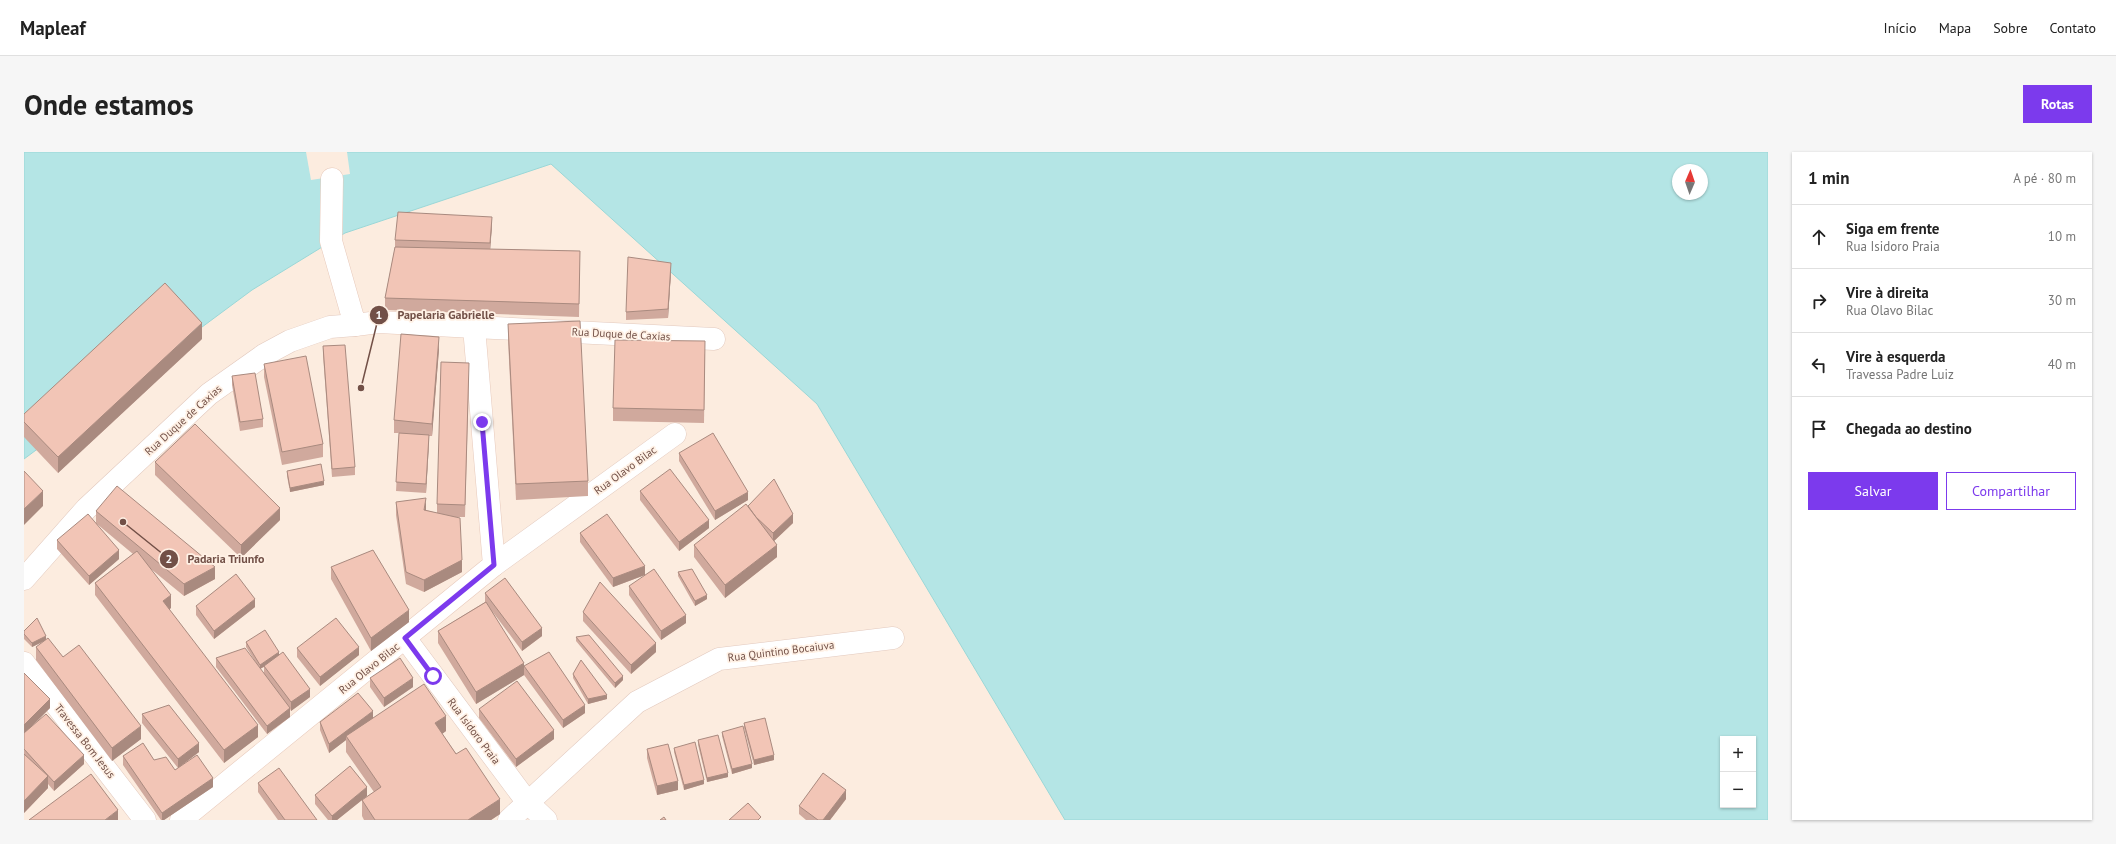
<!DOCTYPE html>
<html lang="pt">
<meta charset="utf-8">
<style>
:root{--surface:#fff;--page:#f6f6f6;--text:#222;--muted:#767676;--line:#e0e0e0;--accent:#7c3aed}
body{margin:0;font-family:"PT Sans",sans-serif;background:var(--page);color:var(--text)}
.controls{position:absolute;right:12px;bottom:12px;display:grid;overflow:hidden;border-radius:0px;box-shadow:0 1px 3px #0004}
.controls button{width:36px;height:36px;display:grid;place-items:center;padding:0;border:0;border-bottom:1px solid var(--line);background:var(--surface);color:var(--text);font:20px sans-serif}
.compass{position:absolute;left:1648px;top:12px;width:36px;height:36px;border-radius:50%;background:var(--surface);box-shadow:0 1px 3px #0004;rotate:2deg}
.stop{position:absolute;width:12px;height:12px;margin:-9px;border:3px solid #7c3aed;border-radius:50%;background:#fff}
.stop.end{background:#7c3aed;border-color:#fff;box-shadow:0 1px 4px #0008}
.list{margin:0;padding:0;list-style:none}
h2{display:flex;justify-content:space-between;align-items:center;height:52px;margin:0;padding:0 16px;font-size:17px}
h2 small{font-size:13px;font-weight:400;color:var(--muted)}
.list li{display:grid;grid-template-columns:26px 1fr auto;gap:12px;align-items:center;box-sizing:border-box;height:64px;padding:0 16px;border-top:1px solid var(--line)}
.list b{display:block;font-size:15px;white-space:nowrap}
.list p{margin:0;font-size:13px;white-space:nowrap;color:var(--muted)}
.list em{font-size:13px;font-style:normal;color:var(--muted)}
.actions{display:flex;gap:8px;padding:12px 16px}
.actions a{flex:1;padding:9px 0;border:1px solid var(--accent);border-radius:0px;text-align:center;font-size:14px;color:var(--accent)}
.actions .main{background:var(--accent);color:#fff}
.icon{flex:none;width:22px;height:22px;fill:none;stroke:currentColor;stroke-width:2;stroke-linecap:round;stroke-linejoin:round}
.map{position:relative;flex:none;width:1744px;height:668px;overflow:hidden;border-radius:0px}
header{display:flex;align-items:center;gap:24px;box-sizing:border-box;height:56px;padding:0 20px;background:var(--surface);border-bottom:1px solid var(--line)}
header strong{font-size:19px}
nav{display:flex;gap:22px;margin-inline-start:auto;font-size:14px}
.intro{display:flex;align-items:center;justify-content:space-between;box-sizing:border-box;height:96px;padding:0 24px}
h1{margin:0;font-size:28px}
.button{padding:10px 18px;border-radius:0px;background:var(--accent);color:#fff;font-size:14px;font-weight:700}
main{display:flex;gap:24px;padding:0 24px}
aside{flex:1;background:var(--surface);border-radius:0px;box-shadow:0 1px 3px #0004}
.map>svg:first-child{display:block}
</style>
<header>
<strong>Mapleaf</strong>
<nav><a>Início</a><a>Mapa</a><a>Sobre</a><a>Contato</a></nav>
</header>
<div class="intro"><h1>Onde estamos</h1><a class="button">Rotas</a></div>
<main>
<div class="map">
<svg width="1744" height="668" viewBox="0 0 1744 668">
<rect width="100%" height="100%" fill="#fcecdf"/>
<path fill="#b4e5e5" stroke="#9ad7d7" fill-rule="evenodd" d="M0 0H1744V668H1041L793 252 527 12 321 81 228 138 0 307ZM1654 18H1678V42H1654ZM1699 587H1729V653H1699Z"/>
<path fill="#fcecdf" d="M282 0H323L326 22 287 28Z"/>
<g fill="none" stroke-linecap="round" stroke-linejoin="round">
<defs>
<g id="street">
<path d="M450 175 690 187"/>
<path d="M470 413 651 282"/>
<path d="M0 427 62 357 185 242 240 203 266 189 306 175 331 173"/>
<path d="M381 486 504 651 522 668"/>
<path d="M0 511 121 668"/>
<path d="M485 668 613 550 695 507 869 486"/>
</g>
<path id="secondary" d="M157 668 470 413 450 175 355 170 331 173 307 89 308 27"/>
</defs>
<use href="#street" stroke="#e2c9be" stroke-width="23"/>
<use href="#secondary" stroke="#e7c9bb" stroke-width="23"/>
<use href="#street" stroke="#fff" stroke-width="22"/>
<use href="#secondary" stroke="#fff" stroke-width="22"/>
</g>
<g fill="#d0a99d">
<path d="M468 73 466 97 556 99 555 165 361 158V146L371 95V88Z"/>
<path d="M647 120 644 166 602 168V160Z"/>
<path d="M484 172 564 329V344L492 348 484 188Z"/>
<path d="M178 187 34 321 0 285V262Z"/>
<path d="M299 194 331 315V323L308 325 299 203Z"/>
<path d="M415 197 408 284H405L402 341 372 339 375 281H370V268Z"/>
<path d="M681 202 680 271 589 269V256Z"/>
<path d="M240 212 299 292V305L258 313 240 225Z"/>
<path d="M445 223 441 365H432L438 420 400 440 382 432 372 363V350L413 361V352Z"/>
<path d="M208 224 239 267V275L216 279 208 233Z"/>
<path d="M655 301 724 348 691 368 655 309Z"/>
<path d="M131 310 256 368 217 406 131 323Z"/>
<path d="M263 319 300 333 266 340 263 324Z"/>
<path d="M616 339 685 376 655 399 616 348Z"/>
<path d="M724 354 769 371 750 389 753 405 701 446 670 405V393Z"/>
<path d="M72 359 191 427 160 444 127 417 147 456 145 457 234 585 200 611 71 443V431L109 402 73 372 95 407 65 433 33 397V388L72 372Z"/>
<path d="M556 381 621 423 589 435 556 390Z"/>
<path d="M307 415 385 470 347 499 307 427Z"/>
<path d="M654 420 683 447 671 454 654 424Z"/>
<path d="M605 434 662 471 637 488 605 443Z"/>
<path d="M461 441 518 484 498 499 468 459 500 514 561 561 539 576 500 523 452 552 414 491V479L461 450Z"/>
<path d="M172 454 231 455 190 487 172 463Z"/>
<path d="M559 460 632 500 607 522 559 469Z"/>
<path d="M0 479 22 488 117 587 88 609 12 508V495L21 489 8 495 0 487Z"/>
<path d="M552 485 599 528 591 536 552 489Z"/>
<path d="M222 490 255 503 286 545 267 559 266 557V565L243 582 192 515V506L240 522V515L236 517 222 495Z"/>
<path d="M273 496 335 503 296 534 273 505Z"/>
<path d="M0 521 26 556 7 575 60 612 30 639 24 632V636L0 661Z"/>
<path d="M549 522 583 547 564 552 549 526Z"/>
<path d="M346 526 389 535 360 555 346 535Z"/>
<path d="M455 557 530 587 492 615 455 566Z"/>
<path d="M118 562 175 600 157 614 189 635 140 668H137L99 613V604L130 608 151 618 154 616 118 571Z"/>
<path d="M349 566 422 579 418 582 476 662 467 668H340L338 664V648L350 640 322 600V588L305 601 296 578V570Z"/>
<path d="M720 571 750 608 730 613 720 576Z"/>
<path d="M698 580 728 616 708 622 698 584Z"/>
<path d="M674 588 704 625 683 630 674 593Z"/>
<path d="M650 596 680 632 660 638 650 600Z"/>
<path d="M623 597 654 638 633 643 623 606Z"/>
<path d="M234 631 293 668H254L234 640Z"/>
<path d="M291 643 343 644 313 668H304L291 652Z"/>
<path d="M822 647 806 668H782L775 662V654Z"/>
</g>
<g fill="#a98a7f">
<path d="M468 65V73L466 100V91Z"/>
<path d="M647 111V120L644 166V157Z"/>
<path d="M178 171V187L34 321V305Z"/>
<path d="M415 185V197L408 284V272Z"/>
<path d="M405 283V292L402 341V332Z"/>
<path d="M300 329V333L266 340V336Z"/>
<path d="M19 339V354L0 373V357Z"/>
<path d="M724 340V348L691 368V359Z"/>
<path d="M402 346V358H400Z"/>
<path d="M256 356V368L217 406V393Z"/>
<path d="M769 362V371L749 390V381Z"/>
<path d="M685 368V376L655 399V390Z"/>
<path d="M753 393V405L701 446V433Z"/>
<path d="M95 398V407L65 433V424Z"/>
<path d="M438 408V420L400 440V428Z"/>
<path d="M621 414V423L589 435V426Z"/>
<path d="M191 415V427L160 444V432Z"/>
<path d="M147 443V456L139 462V449Z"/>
<path d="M683 443V447L671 454V449Z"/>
<path d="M231 447V455L190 487V479Z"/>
<path d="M385 458V470L347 499V486Z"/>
<path d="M662 463V471L637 488V479Z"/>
<path d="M518 476V484L498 499V490Z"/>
<path d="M22 484V488L8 495V491Z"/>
<path d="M632 491V500L607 522V513Z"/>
<path d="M335 495V503L296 534V525Z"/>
<path d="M255 500V505L236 517V513Z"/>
<path d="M500 511V523L452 552V540Z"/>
<path d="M599 524V528L591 536V531Z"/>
<path d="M389 526V535L360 555V546Z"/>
<path d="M286 537V545L267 559V550Z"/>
<path d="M583 543V547L564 552V547Z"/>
<path d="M26 547V556L0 582V573Z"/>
<path d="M561 553V561L539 576V568Z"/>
<path d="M266 556V565L243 582V574Z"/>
<path d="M349 559V568L322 584V588L305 601V592Z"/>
<path d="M422 564V579L411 587V571Z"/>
<path d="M234 573V585L200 611V598Z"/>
<path d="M117 574V587L88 609V596Z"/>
<path d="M530 578V587L492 615V607Z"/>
<path d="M175 591V600L154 616V607Z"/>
<path d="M60 603V612L30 639V630Z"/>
<path d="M750 603V608L730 613V608Z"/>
<path d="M728 612V616L708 622V617Z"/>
<path d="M704 621V625L683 630V626Z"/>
<path d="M24 624V636L0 661V649Z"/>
<path d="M189 626V635L140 668H138V661Z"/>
<path d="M680 628V632L660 638V633Z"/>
<path d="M654 629V638L633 643V634Z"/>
<path d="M343 635V644L313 668H308V664Z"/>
<path d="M822 638V647L806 668H799Z"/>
<path d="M476 647V662L467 668H444Z"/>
<path d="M94 658V668H81Z"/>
</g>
<g fill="#f2c5b6" stroke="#a98a7f">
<path d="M374 60 468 65 466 91 371 88Z"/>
<path d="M371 95 556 99 555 152 361 146Z"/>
<path d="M604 105 647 111 644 157 602 160Z"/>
<path d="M141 131 178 171 34 305 0 270V262Z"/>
<path d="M556 169 564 329 492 332 484 172Z"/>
<path d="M377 182 415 185 408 272 370 268Z"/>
<path d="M591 188 681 189 680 258 589 256Z"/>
<path d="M321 193 331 315 308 317 299 194Z"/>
<path d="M282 204 299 292 258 300 240 212Z"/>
<path d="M417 210 445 211 441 353 413 352Z"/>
<path d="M231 221 239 267 216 270 208 224Z"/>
<path d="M171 272 256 356 217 393 131 310Z"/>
<path d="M375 281 405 283 402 332 372 330Z"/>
<path d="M689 281 724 340 691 359 655 301Z"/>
<path d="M297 312 300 329 266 336 263 319Z"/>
<path d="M646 317 685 368 655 390 616 339Z"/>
<path d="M0 319 19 339 0 357Z"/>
<path d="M750 327 769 362 749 381 732 365 724 354Z"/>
<path d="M93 334 191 415 160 432 72 359Z"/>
<path d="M402 346 400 358 436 366 438 408 400 428 382 420 372 350Z"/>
<path d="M722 352 753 393 701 433 670 393Z"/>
<path d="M64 362 95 398 65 424 33 388Z"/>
<path d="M583 362 621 414 589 426 556 381Z"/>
<path d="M349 398 385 458 347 486 307 415Z"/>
<path d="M113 399 147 443 139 449 234 573 200 598 71 431Z"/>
<path d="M630 417 662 463 637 479 605 434Z"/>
<path d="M668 417 683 443 671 449 654 420Z"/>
<path d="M212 422 231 447 190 479 172 454Z"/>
<path d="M481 426 518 476 498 490 461 441Z"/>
<path d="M576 430 632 491 607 513 559 460Z"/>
<path d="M462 450 500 511 452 540 414 479Z"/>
<path d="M13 466 22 484 8 491 0 482V479Z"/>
<path d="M312 466 335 495 296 525 273 496Z"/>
<path d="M241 478 255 500 236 513 222 490Z"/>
<path d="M565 483 599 524 591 531 552 485Z"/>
<path d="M24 486 39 505 55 493 117 574 88 596 12 495Z"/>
<path d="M221 496 266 556 243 574 192 506Z"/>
<path d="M259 500 286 537 267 550 240 514Z"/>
<path d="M525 500 561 553 539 568 500 514Z"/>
<path d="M376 506 389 526 360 546 346 526Z"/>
<path d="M557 508 583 543 564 547 549 522Z"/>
<path d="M0 521 26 547 0 573Z"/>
<path d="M493 529 530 578 492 607 455 557Z"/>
<path d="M400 532 422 564 411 571 432 602 442 596 476 647 444 668H351L338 648 357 635 322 584Z"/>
<path d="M334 541 349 559 305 592 296 570Z"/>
<path d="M145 553 175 591 154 607 118 562Z"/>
<path d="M22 562 60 603 30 630 0 597V581Z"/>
<path d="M741 566 750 603 730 608 720 571Z"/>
<path d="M719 574 728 612 708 617 698 580Z"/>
<path d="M694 583 704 621 683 626 674 588Z"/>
<path d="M671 590 680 628 660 633 650 596Z"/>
<path d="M119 591 130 608 142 605 151 618 173 603 189 626 138 661 99 604Z"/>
<path d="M644 592 654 629 633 634 623 597Z"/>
<path d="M0 602 24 624 0 649Z"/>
<path d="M326 614 343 635 308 664 291 643Z"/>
<path d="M255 616 293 668H261L234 631Z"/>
<path d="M799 621 822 638 799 668H794L775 654Z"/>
<path d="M67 622 94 658 81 668H5Z"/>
<path d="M724 651 737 665 734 668H705Z"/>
<path d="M640 665 642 668H636Z"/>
</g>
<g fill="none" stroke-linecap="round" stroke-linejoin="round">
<path stroke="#7c3aed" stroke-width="5" d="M409 524 381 486 470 413 458 270"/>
</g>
<g text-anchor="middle" stroke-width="3.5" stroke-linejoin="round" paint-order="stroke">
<g font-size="11" fill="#725047" stroke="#fff1e5">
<text transform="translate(597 182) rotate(3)" y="4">Rua Duque de Caxias</text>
<text transform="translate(159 268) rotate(-42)" y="4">Rua Duque de Caxias</text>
<text transform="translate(601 318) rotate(-36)" y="4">Rua Olavo Bilac</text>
<text transform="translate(757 499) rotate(-7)" y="4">Rua Quintino Bocaiuva</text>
<text transform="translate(345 516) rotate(-39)" y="4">Rua Olavo Bilac</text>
<text transform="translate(450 579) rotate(53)" y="4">Rua Isidoro Praia</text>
<text transform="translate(61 589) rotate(52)" y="4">Travessa Bom Jesus</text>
</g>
</g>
<path fill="none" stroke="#725047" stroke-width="1.5" d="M337 236L355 163M99 370L145 407"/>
<g fill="#725047" stroke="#fff1e5" stroke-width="1.5">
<circle cx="337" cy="236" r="4"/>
<circle cx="99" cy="370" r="4"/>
<circle cx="355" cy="163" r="10"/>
<circle cx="145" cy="407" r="10"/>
</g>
<g font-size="12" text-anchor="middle" font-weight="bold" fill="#fff">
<text x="355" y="167">1</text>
<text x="145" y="411">2</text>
</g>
<g font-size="12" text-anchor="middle" font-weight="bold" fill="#725047" stroke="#fff1e5" stroke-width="3.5" stroke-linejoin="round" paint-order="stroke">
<text x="422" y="167">Papelaria Gabrielle</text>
<text x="202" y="411">Padaria Triunfo</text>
</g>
</svg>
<div class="controls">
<button>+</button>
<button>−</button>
</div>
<svg class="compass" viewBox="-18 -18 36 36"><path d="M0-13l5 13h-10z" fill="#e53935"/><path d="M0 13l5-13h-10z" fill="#767676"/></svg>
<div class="stop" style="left:409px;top:524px"></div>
<div class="stop end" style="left:458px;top:270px"></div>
</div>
<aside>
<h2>1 min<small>A pé · 80 m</small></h2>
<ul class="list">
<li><svg class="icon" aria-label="ahead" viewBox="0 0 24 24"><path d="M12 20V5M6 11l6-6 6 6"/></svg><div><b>Siga em frente</b><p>Rua Isidoro Praia</p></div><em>10 m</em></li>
<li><svg class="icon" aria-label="right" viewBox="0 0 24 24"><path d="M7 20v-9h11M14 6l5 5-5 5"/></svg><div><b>Vire à direita</b><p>Rua Olavo Bilac</p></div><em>30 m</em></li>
<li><svg class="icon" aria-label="left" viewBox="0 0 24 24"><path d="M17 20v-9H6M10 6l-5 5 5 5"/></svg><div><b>Vire à esquerda</b><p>Travessa Padre Luiz</p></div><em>40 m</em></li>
<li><svg class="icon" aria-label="arrive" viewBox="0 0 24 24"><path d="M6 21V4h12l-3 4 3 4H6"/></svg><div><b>Chegada ao destino</b></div></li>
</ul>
<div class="actions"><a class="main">Salvar</a><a>Compartilhar</a></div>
</aside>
</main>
